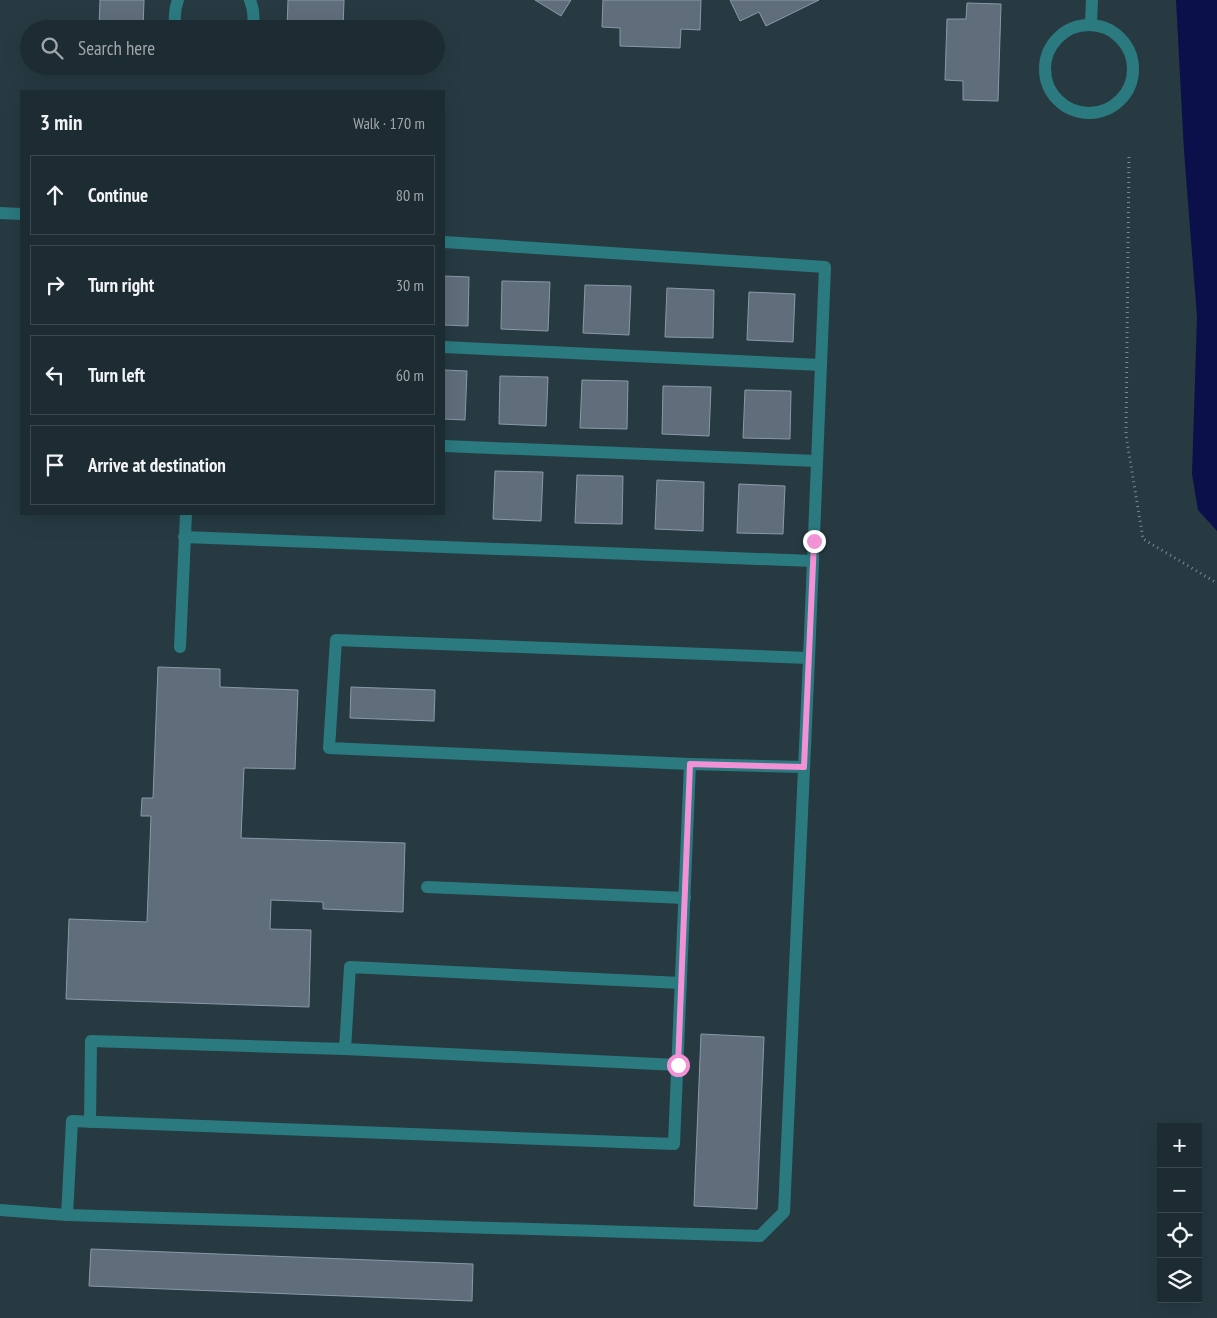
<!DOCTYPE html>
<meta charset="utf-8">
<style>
:root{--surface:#1d2c32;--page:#2a383e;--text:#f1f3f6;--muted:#a0a7ac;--line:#3b484d}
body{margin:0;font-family:"PT Sans Narrow",sans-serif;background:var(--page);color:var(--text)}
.controls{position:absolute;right:15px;bottom:15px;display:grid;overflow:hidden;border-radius:0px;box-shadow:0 5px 20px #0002}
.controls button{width:45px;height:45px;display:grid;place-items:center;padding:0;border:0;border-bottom:1px solid var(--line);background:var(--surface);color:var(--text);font:25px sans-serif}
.stop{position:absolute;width:15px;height:15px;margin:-11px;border:4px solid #f291d6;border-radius:50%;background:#fff}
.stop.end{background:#f291d6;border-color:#fff;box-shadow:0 1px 5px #0008}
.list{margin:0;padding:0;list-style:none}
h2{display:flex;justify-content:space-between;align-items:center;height:65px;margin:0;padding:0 20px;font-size:21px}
h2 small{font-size:16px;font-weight:400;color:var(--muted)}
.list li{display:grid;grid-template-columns:32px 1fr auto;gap:15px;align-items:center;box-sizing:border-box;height:80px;margin:0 10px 10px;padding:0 10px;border:1px solid var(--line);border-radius:0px}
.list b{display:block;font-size:19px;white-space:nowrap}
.list em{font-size:16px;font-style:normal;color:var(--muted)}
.icon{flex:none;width:28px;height:28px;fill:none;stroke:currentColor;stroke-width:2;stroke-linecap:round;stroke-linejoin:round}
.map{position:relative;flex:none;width:1217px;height:1318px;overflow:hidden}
.search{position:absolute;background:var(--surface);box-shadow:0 5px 20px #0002;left:20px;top:20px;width:425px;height:55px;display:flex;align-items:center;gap:12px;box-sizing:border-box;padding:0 18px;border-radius:28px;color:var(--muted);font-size:19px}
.panel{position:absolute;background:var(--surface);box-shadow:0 5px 20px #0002;left:20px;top:90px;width:425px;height:425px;border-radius:0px}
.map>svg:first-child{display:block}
</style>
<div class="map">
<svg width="1217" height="1318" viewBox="0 0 1217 1318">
<rect width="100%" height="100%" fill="#273a42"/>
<path fill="#0b0f4a" d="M1176 0H1217V531L1198 510 1192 474 1197 317 1184 151Z"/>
<g fill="#606e7c" stroke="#8a99a8">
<path d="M100 0H144L143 29H99Z"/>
<path d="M288 0H344L343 29H287Z"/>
<path d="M535 0H571L561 16Z"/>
<path d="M603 0H701L700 30 681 29 680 48 620 46V28L602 27Z"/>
<path d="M730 0H819L766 26 759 12 740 21Z"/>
<path d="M967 3 1001 4 998 101 963 100V81L945 80 947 19H966Z"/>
<path d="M286 66H322V72L286 71Z"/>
<path d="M444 276 469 277 468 326 444 325Z"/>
<path d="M502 281 550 282 548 331 501 329Z"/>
<path d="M585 285 631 286 629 335 583 333Z"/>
<path d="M667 288 714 290 713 338 665 337Z"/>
<path d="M749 292 795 294 793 342 747 340Z"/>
<path d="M444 370 467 371 465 420 444 419Z"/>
<path d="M500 376 548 377 546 426 499 424Z"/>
<path d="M582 380 628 381 627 429 580 428Z"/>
<path d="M663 386 711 387 709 436 662 434Z"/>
<path d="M745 390 791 391 790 439 743 438Z"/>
<path d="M495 471 543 472 541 521 493 519Z"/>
<path d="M577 475 623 476 622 524 575 523Z"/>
<path d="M657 480 704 482 703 531 655 529Z"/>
<path d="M739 484 785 486 783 534 737 533Z"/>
<path d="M158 667 220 669V687L298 690 295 769 244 768 241 838 405 843 403 912 323 909V902L271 900 270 929 311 930 309 1007 66 999 69 919 147 922 151 816H141L142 798H153Z"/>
<path d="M351 687 435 690 434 721 350 718Z"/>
<path d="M701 1034 764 1037 757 1209 694 1206Z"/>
<path d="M91 1249 473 1264 472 1301 89 1286Z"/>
</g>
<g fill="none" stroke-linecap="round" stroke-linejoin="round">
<path stroke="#7b8a91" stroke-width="3" stroke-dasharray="1 4" stroke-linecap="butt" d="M1129 157 1126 435 1143 539 1217 583"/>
<g stroke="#2b7a80" stroke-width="12">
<path d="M0 213 21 214"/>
<path d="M444 347 821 365"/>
<path d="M444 446 817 461"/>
<path d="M184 537 813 561"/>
<path d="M180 647 186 514"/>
<path d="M690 764 329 748 336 640 809 658"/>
<path d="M427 887 685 898"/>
<path d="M345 1049 678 1065"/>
<path d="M90 1122 91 1041 345 1049 350 967 681 983"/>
<path d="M0 1210 67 1215 760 1236 784 1212 809 658 825 267 444 242"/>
<path d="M67 1215 72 1121 674 1144 690 764 804 767"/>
</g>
<g stroke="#2b7a80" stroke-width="12">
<path d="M250 0C254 10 255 18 252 29"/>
<path d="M1091 24 1092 0"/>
<circle cx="1089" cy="69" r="44"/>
<path d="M176 29C174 19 174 10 178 0"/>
</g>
</g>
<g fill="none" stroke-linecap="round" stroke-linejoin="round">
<path stroke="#f291d6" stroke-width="6" d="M678 1065 690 764 804 767 814 541"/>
</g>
</svg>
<div class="controls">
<button>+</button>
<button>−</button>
<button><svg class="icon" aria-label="locate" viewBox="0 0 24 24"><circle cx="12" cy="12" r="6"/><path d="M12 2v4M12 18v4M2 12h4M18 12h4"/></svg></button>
<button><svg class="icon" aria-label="layers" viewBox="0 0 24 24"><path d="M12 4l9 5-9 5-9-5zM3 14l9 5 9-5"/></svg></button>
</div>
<div class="stop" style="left:678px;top:1065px"></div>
<div class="stop end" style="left:814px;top:541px"></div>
<div class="search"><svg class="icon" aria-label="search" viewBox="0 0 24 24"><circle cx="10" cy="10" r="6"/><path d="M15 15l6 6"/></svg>Search here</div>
<section class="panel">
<h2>3 min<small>Walk · 170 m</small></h2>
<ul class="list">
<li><svg class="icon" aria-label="ahead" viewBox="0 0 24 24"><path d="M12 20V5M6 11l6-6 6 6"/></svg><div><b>Continue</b></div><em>80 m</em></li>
<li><svg class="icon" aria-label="right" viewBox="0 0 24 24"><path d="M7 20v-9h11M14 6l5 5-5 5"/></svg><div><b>Turn right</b></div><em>30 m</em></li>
<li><svg class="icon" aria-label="left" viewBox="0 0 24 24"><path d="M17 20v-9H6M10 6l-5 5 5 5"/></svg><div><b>Turn left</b></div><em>60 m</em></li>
<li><svg class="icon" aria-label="arrive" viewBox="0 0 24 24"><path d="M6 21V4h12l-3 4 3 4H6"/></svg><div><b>Arrive at destination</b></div></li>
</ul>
</section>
</div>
